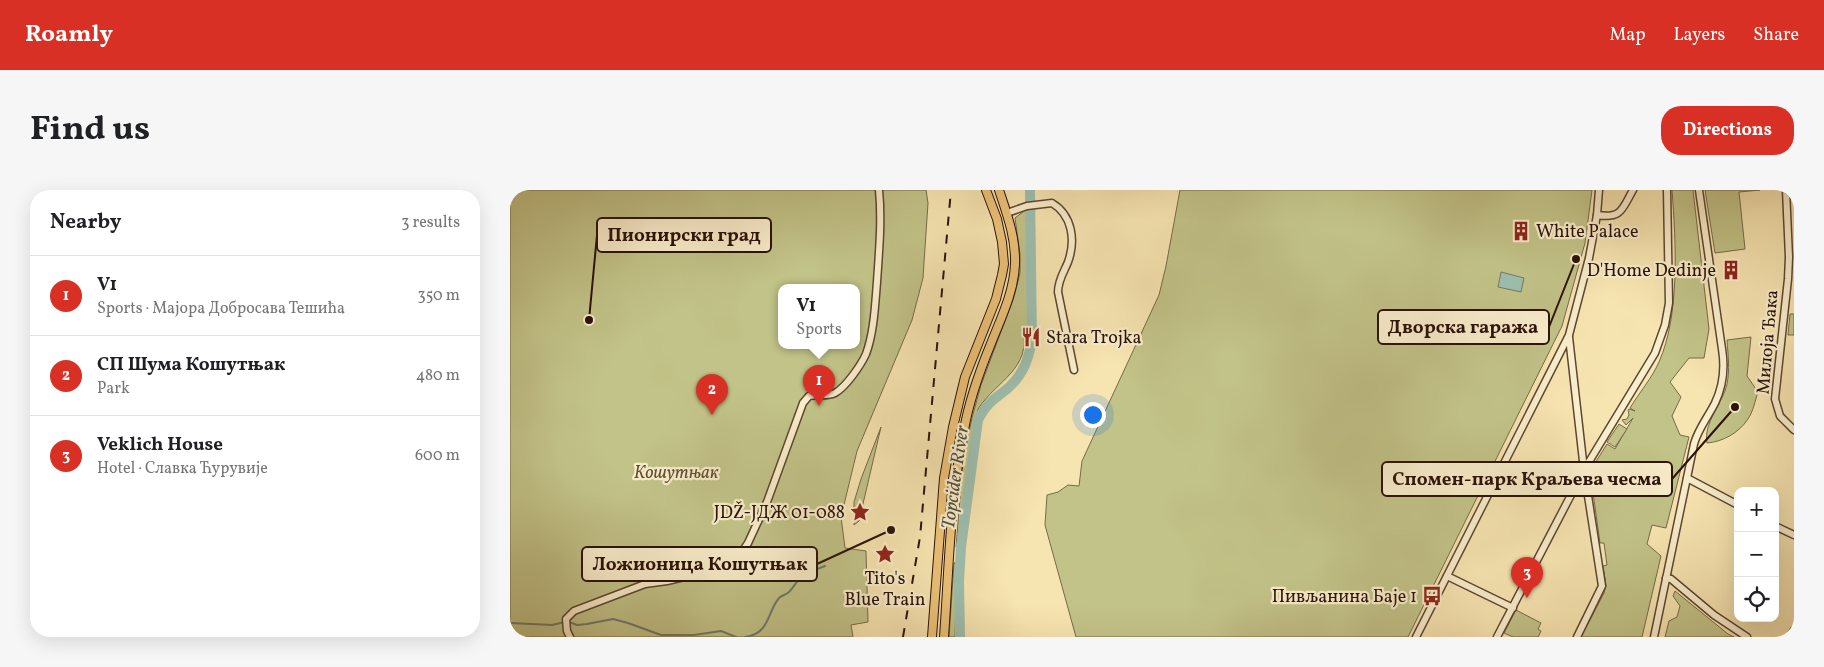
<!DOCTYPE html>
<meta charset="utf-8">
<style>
:root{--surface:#fff;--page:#f6f6f6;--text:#202124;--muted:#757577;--line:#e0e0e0;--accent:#d93025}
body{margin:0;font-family:Vollkorn,serif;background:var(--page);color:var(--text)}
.controls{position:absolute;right:15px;bottom:15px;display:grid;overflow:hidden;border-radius:10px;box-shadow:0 5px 20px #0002}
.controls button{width:45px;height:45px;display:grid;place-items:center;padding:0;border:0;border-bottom:1px solid var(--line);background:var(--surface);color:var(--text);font:25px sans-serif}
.you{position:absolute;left:582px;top:224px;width:18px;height:18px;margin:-12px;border:4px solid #fff;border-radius:50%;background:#1a73e8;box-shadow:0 0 0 8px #1a73e833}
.badge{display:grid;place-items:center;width:32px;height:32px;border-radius:50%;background:var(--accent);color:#fff;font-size:16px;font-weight:700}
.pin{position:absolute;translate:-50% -41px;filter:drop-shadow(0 1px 2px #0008)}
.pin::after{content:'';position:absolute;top:26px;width:18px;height:15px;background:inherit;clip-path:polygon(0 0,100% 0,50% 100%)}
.popup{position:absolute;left:268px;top:94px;width:82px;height:65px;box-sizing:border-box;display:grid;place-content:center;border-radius:10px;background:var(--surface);filter:drop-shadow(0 1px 4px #0005);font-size:16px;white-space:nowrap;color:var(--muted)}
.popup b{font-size:19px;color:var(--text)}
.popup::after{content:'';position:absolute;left:50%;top:100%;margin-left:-10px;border:10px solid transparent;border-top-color:var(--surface)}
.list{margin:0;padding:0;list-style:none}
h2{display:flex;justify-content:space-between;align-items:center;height:65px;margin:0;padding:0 20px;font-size:21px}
h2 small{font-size:16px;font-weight:400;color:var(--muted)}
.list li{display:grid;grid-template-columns:32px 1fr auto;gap:15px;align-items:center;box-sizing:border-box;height:80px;padding:0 20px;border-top:1px solid var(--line)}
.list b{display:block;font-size:19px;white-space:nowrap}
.list p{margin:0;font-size:16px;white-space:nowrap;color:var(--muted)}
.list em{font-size:16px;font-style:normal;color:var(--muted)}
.icon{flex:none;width:28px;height:28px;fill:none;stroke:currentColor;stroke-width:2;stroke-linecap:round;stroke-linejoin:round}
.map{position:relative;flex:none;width:1284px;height:447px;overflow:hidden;border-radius:20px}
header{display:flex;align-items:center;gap:30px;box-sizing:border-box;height:70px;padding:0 25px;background:var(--accent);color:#fff}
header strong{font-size:24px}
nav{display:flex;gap:28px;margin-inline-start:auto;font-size:18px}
.intro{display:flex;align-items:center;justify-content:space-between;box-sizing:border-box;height:120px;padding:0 30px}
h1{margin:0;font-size:35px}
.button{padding:12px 22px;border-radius:20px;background:var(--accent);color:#fff;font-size:18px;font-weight:700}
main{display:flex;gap:30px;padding:0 30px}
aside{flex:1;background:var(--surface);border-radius:20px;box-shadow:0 5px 20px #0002}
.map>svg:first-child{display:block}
</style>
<header>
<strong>Roamly</strong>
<nav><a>Map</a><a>Layers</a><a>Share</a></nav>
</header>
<div class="intro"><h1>Find us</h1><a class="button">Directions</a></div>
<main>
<aside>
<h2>Nearby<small>3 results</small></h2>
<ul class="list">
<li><span class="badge">1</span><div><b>V1</b><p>Sports · Мајора Добросава Тешића</p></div><em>350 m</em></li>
<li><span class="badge">2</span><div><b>СП Шума Кошутњак</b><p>Park</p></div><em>480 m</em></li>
<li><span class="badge">3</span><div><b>Veklich House</b><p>Hotel · Славка Ћурувије</p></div><em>600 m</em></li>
</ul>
</aside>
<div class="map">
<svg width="1284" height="447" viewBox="0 0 1284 447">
<rect width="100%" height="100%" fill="#f7e5b1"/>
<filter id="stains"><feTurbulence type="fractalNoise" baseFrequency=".004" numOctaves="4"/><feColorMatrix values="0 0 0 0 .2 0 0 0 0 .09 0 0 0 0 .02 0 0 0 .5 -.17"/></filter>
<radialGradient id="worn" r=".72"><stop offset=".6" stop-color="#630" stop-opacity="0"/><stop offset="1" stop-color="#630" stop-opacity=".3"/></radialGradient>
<g fill="#c2c388" stroke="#766a48" fill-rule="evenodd">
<path d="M0 0H416L418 13 413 88 402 130 347 261 331 327 335 358 356 361 358 432 341 435 343 447H0ZM272 97H346V155H272Z"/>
<path d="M670 0H1082L1075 53 1052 136 898 447H566L535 335 537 305 548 302 558 295 569 296 572 271 649 105 656 76Z"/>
<path d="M1162 0H1183L1199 139 1194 168H1179L1160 192 1171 207 1162 226 1170 245 1179 247 1156 338 1142 335 1137 354 1151 366 1132 447H1071L1094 403 1096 395 1093 376 1097 375 1094 353H1090L1080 281 1097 254 1105 259 1123 228 1116 235 1112 230 1117 229 1119 225 1118 220 1119 219 1125 221 1120 218C1129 203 1142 188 1149 172 1170 125 1166 52 1162 0Z"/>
<path d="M1195 0H1250L1229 2 1235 59 1205 63Z"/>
<path d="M518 18 519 138 512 139C523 178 486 191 468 219L449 357H446L453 272 462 228 471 195 504 107 510 83V64L505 28Z"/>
<path d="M1280 124H1284V145H1278Z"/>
<path d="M1241 147 1237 186 1248 202C1245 211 1243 222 1238 229 1229 243 1212 252 1197 253 1193 233 1213 213 1217 194 1220 179 1218 165 1217 150Z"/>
<path d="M1109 234 1117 239 1105 257 1097 252Z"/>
<path d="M371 237 349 331 344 335V312L351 289Z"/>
<path d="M447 372 445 447H439L444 373Z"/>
<path d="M1165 401 1218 444 1224 447H1155L1159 431 1167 427 1170 416 1163 406Z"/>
<path d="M1006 420 1031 433 1028 439 1031 441 1028 447H1003L994 443Z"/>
</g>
<path fill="#9dbfaf" stroke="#6f7a6d" d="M991 82 1014 88 1011 102 988 97Z"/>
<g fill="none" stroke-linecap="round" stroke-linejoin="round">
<g stroke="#6f7a6d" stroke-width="2">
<path d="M59 432 67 435 77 434 103 429 118 433 151 445H184L211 441 226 447"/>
<path d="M0 433 42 435 55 432"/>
<path d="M235 447C260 444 257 422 269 408 272 405 276 405 279 402 283 398 286 392 291 387 297 382 308 379 315 376"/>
</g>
<path stroke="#9dbfaf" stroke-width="10" d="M450 447 449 391 451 357 468 230C477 213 482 211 497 199 513 185 519 169 522 149L520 0"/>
<defs>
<g id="minor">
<path d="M1276 0 1279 67 1278 89 1265 209 1270 226 1284 240"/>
<path d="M497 23 517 16 542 13C562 25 566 50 558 72 554 82 548 90 548 102L564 180"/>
<path d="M1087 25C1112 29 1112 19 1123 0"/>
<path d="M1059 147 1074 280 1092 396 1067 447"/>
<path d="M1177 288 1228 315"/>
<path d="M1265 336 1284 345"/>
<path d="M937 386 1003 418"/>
<path d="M1156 388 1161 389 1204 425 1237 447"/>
<path d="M60 447 57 441 56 429 64 421 135 394 157 391 191 383 228 368 238 353 257 312 293 213 299 206C307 204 318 207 325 203 336 197 351 175 356 164 364 142 365 116 367 92 369 61 372 31 369 0"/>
<path d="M906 447 1059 145 1079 68 1087 25 1089 0"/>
<path d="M987 447 1074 280 1145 163 1155 135 1159 113 1157 0"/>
<path d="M1144 447 1184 254C1188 239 1198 227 1205 213 1213 196 1215 177 1212 159L1189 0"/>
<path d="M1280 447 1284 440"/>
</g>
<g id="major">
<path d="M422 447 434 288 443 237 455 187 486 109 492 85 494 74 492 52 487 29 476 0"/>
<path d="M434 447C439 378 440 308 454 240 459 211 469 183 480 156 490 130 504 103 505 74 506 48 497 24 489 0"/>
</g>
</defs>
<use href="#minor" stroke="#5c4733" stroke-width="9"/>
<use href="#major" stroke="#291209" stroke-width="10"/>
<use href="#minor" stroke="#faeecc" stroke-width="6"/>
<use href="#major" stroke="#ecc278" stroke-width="8"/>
<path stroke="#291209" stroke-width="2" stroke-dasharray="9 9" stroke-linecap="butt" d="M393 447 410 347 441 0"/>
</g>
<defs>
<symbol id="building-bare" viewBox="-9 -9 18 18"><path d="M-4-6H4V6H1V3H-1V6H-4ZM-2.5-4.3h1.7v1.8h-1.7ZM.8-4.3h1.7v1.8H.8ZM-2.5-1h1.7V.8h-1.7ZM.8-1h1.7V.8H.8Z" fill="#8f2418" stroke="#faeecc" stroke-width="2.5" paint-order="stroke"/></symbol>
<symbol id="restaurant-bare" viewBox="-9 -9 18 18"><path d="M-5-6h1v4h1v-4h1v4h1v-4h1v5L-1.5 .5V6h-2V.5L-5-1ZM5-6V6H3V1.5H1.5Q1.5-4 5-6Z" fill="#8f2418" stroke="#faeecc" stroke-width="2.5" paint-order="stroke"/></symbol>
<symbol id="sight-bare" viewBox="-9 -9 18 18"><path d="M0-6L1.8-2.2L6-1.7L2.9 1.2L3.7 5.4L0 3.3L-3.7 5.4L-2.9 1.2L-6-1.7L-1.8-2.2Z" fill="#8f2418" stroke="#faeecc" stroke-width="2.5" paint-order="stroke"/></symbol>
<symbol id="bus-bare" viewBox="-9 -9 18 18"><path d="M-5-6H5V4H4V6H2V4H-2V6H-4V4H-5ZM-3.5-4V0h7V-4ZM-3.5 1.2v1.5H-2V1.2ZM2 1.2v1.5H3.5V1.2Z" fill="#8f2418" stroke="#faeecc" stroke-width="2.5" paint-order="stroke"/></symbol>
</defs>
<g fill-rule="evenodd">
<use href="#building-bare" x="997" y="27" width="28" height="28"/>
<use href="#building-bare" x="1207" y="66" width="28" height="28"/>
<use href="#restaurant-bare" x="507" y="133" width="28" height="28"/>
<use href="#sight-bare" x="336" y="308" width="28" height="28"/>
<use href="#sight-bare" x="361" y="350" width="28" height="28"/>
<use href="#bus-bare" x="908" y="392" width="28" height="28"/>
</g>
<g text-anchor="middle" stroke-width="4.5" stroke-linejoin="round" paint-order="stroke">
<g font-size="18" fill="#291209" stroke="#faeecc" text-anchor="end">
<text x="1026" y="47" text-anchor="start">White Palace</text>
<text x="1206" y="86">D'Home Dedinje</text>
<text x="536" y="153" text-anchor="start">Stara Trojka</text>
<text x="335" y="328">JDŽ-JДЖ 01-088</text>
<text x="375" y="394" text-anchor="middle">Tito's<tspan x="375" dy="21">Blue Train</tspan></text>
<text x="907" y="412">Пивљанина Баје 1</text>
</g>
<g font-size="18" fill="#291209" stroke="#faeecc">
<text transform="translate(1257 152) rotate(-85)" y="6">Милоја Ђака</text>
</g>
<g font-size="18" font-style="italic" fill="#5f5035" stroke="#faeecc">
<text x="166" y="288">Кошутњак</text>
</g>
<g font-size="19" font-style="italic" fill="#524f43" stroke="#faeecc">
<text transform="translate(444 287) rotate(-82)" y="7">Topcider River</text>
</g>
</g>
<path fill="none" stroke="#291209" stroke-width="2" d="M79 130L87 45M1066 69L1039 137M1225 217L1162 289M381 340L307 374"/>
<g fill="#291209" stroke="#faeecc" stroke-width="2">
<circle cx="79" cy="130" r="5"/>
<circle cx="1066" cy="69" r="5"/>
<circle cx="1225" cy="217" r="5"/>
<circle cx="381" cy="340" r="5"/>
</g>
<g fill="#faeecc" stroke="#291209" stroke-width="2">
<rect x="87" y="28" width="174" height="34" rx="5"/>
<rect x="868" y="120" width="171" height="34" rx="5"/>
<rect x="872" y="272" width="290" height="34" rx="5"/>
<rect x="72" y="357" width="235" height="34" rx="5"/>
</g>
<g font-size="19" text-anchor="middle" font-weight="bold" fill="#291209">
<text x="174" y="51">Пионирски град</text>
<text x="953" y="143">Дворска гаража</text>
<text x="1017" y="295">Спомен-парк Краљева чесма</text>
<text x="190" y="380">Ложионица Кошутњак</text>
</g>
<rect width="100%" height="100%" filter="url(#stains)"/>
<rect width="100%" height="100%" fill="url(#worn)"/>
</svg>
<div class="controls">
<button>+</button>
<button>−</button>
<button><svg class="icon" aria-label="locate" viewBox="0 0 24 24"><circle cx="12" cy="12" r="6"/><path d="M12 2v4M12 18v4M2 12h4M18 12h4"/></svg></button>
</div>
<div class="you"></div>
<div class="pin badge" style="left:309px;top:216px">1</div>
<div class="popup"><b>V1</b>Sports</div>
<div class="pin badge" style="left:202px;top:225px">2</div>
<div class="pin badge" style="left:1017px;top:408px">3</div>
</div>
</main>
